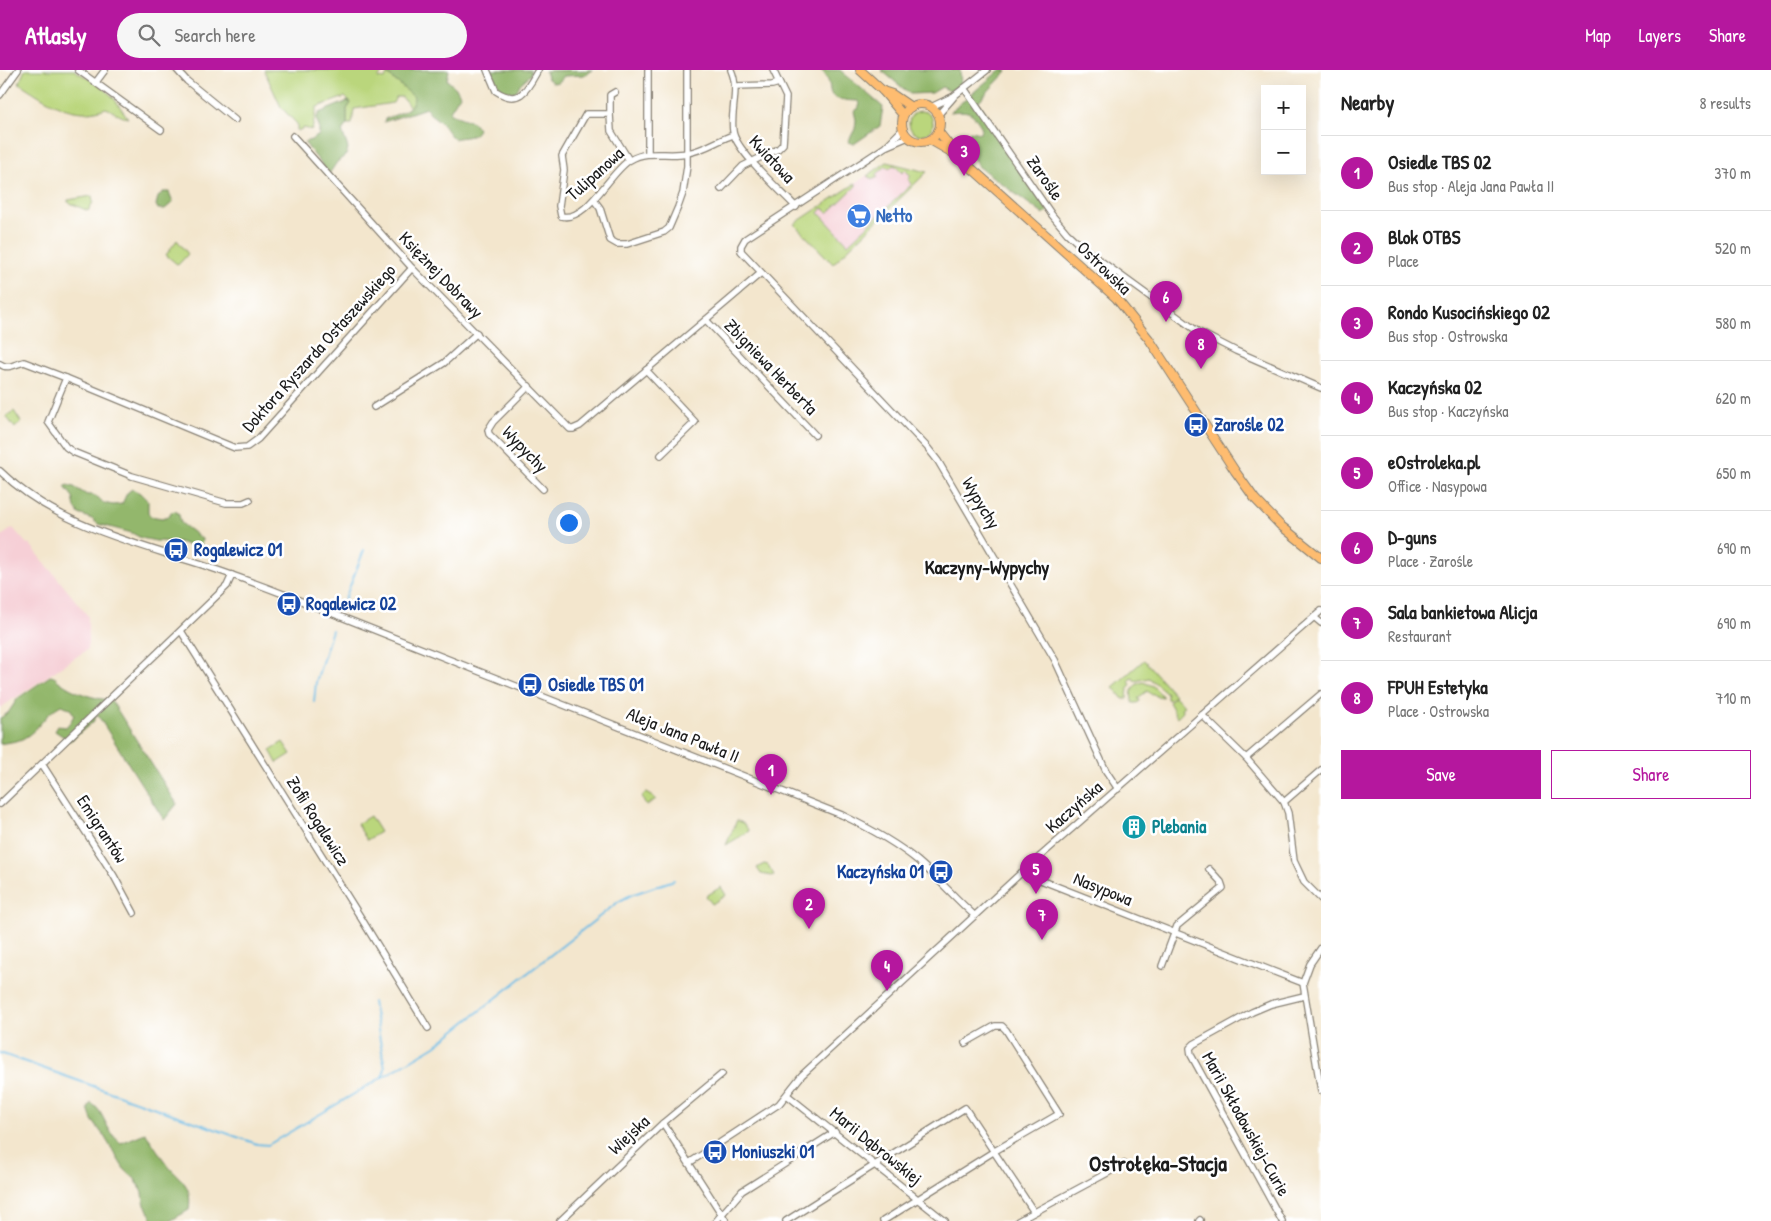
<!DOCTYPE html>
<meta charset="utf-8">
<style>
:root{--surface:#fff;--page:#f6f6f6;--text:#222;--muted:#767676;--line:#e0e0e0;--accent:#b5179e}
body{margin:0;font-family:"Patrick Hand",sans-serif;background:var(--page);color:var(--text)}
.controls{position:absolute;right:15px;top:15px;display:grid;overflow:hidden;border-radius:0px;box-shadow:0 5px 20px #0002}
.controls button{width:45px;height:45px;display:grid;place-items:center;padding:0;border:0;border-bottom:1px solid var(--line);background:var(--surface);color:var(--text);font:25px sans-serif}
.you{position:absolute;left:568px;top:452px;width:18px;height:18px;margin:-12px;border:4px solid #fff;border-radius:50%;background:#1a73e8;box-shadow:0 0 0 8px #1a73e833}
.badge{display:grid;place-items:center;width:32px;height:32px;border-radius:50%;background:var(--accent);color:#fff;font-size:16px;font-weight:700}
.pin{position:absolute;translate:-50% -41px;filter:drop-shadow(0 1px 2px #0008)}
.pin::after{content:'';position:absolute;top:26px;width:18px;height:15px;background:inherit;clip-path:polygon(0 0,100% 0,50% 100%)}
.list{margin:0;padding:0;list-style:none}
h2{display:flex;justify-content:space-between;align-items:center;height:65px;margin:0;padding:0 20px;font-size:21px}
h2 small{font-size:16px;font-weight:400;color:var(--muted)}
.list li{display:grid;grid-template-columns:32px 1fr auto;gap:15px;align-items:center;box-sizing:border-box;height:75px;padding:0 20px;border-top:1px solid var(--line)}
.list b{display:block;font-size:19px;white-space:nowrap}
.list p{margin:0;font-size:16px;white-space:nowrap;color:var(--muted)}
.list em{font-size:16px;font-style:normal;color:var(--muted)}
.actions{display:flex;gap:10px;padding:15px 20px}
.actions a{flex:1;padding:11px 0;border:1px solid var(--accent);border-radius:0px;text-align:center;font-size:18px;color:var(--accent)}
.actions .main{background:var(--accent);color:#fff}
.icon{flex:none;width:28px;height:28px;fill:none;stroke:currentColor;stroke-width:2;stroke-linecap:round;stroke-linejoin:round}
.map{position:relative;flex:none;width:1321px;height:1151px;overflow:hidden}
header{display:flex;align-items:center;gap:30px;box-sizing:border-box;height:70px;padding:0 25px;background:var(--accent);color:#fff}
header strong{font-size:24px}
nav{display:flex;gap:28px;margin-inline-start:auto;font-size:18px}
.search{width:350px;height:45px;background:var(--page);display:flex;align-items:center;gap:12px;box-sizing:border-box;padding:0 18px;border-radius:28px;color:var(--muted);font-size:19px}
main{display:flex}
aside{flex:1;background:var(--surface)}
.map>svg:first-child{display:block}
</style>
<header>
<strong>Atlasly</strong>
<div class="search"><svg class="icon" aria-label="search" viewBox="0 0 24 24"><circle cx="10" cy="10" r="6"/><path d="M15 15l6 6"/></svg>Search here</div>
<nav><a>Map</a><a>Layers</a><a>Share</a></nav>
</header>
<main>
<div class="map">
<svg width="1321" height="1151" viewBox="0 0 1321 1151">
<rect width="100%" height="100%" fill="#fff"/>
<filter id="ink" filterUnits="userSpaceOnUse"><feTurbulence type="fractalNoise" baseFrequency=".02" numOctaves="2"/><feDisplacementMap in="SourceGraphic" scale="10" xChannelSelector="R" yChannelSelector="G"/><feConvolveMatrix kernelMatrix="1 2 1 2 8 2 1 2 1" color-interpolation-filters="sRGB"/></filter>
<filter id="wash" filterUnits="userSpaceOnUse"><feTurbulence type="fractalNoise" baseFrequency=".0096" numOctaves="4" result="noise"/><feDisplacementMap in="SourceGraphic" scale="20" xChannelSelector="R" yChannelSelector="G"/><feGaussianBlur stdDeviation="1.12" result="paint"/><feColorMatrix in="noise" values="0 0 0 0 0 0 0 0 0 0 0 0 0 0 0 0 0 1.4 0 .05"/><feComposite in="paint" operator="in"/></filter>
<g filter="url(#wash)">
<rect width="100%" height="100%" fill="#f3e6cd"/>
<g fill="#f6cfd6">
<path d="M887 92 927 102 833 194 794 154Z"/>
<path d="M13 458 27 474 29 473 88 546V579L0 638V467Z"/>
</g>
<g fill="#bad67c" stroke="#6b794c">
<path d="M25 0H74L101 16 113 27 128 48C119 47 114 41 106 38 73 51 46 30 19 13Z"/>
<path d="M264 0H383L384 1 378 8 385 9 387 4 415 27 414 33 410 37 402 27H396L393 33 354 39 352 54H347V39L351 33 345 27 317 37 312 60 304 58 297 61V54L281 37Z"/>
<circle cx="921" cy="53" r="12"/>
<path d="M887 92 927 102 833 194 794 154 856 113V116L828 143 823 138 819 143 848 174 912 114 908 109 911 106 905 100 902 103 894 95 889 99 886 96 876 105 878 107 874 109 870 108 867 106Z"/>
<path d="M92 126 93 132 88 141 68 132V130Z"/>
<path d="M177 170 188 184 178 195 166 185Z"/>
<path d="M14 341 21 352 15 358 6 346Z"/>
<path d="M1144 590 1175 625 1169 630 1167 629V623L1149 608 1135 611 1133 608 1130 609 1129 612 1131 614 1128 618 1127 628 1123 629 1113 617Z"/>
<path d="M1143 612 1153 616 1163 627 1156 626 1154 624 1152 625 1147 621 1138 628 1140 631 1137 633H1133C1129 623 1132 614 1143 612Z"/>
<path d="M1175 626 1184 636 1181 638 1183 641 1177 647 1169 632Z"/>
<path d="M283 672 291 684 277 693 270 680Z"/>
<path d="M646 723 656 729 646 736 642 728 643 725Z"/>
<path d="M370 746 380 762 367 770 357 754Z"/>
<path d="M737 750 744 754 749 761 726 775Z"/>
<path d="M764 794 768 795 774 805 772 806 761 804 757 798Z"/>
<path d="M721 817 726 825 712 834 706 826Z"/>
</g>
<g fill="#93b76c" stroke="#586a44">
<path d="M383 0H449L447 10 457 19 460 25 450 41 451 44 473 52 478 59C474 69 463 66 454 69 448 64 446 58 441 53 436 47 430 46 426 38L384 52 385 49C396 44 413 41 414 27Z"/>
<path d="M490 0H531L530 5 520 14 516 22C497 22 499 14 490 0Z"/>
<path d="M593 0 584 5 564 6 559 12 553 13 547 8 545 1Z"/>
<path d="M821 0H840L883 37 880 56 854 74 848 72 855 59 856 50 854 41 858 39 860 34 858 31C815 30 840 19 821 0Z"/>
<path d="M881 0H960L961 14 950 21 942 17 932 23 910 24Z"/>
<path d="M1000 0 1007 1 978 32 985 42 990 56 1048 141 1044 145 978 96 974 89 960 74 968 67 970 61 980 63 982 58C972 41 970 40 950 42Z"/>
<path d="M348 31 351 33 347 39V54L342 61 348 78 346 85 337 92 329 104 304 72 311 70 319 65V56L316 49 319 43Z"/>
<path d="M163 122H169L173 132 165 139H158L156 135 158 127Z"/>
<path d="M67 415 74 417 87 425C94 424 99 427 103 433L113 435 122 434 127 423 132 419 140 423 148 431V442L150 446 162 448 169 446 171 442 176 441 179 445 181 453 202 469 201 477 199 479 179 472 156 471 141 468 132 463 98 454 92 449 79 444 75 438 73 427 65 417Z"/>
<path d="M50 606C56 607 56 609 60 612 73 622 94 629 111 630L177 734 164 750 97 644 93 652 70 671 55 661 58 656 66 657 71 651 74 645 70 638 61 635C45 643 39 660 24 668 18 672 7 672 0 674V648L8 643 18 628Z"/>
<path d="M91 1033C105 1041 105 1062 121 1073L145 1063C153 1072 158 1083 166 1093 179 1111 193 1112 189 1140L170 1151H154L153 1150 144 1133 143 1123 135 1109 124 1099 104 1066 92 1050 88 1039Z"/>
</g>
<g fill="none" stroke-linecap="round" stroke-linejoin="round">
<g stroke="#69bbe5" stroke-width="2">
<path d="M341 539 364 480"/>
<path d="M314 632 316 612 332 560"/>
<path d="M373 932 385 998 383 1006"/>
<path d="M0 983 257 1074 268 1075 435 976 618 832 631 825 674 810"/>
</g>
</g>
</g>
<g filter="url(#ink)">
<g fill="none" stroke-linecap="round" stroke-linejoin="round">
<defs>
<g id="minor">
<path d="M78 0 161 60"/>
<path d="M177 0 187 11 235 50"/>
<path d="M487 0 496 21C520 37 528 18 538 0"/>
<path d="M731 0C740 20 730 40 733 61 735 80 781 121 796 137"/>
<path d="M96 12 105 0"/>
<path d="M736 16 772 15 779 13"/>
<path d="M964 18 1052 145 1067 163 1083 178 1197 261 1236 281 1321 318"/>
<path d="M0 25 18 0"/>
<path d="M931 37 954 26 987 0"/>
<path d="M610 44V25L615 22"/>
<path d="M938 45 953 28"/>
<path d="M903 59 885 77 745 169 741 176V181L927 377 938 391 1055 590 1106 701 1118 719"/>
<path d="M293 66 412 198 570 359H573L580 356 761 203"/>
<path d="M887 76 908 67"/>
<path d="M648 83V0"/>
<path d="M629 90 611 61 610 44H586L562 86 564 100 559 136 561 146C587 153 611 100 630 90 649 79 667 87 687 83 703 81 718 70 733 65"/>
<path d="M721 119 743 96 778 79 783 74 786 27 773 0"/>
<path d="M594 130 600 138 610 170 617 174H627L664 162 669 158 678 137 683 123 687 96V0"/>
<path d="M1103 216 1115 202"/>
<path d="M706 250 815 365"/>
<path d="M0 294C8 300 15 294 24 292L66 308 48 352 66 377 73 382 132 406 226 433H243L250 430"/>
<path d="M646 300 695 352 661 385"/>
<path d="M66 308 235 378 247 377 258 369 412 198"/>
<path d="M529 316 493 352 488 360 489 364 543 419"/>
<path d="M374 337 444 293 477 263"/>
<path d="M0 401C52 451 117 468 183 489 220 500 255 513 291 527L842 745C869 758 895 772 918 791 938 808 955 828 974 845"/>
<path d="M1314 547 1321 553"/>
<path d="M181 561 361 848 428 958"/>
<path d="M1202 645 1246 688 1284 732 1288 743 1294 791 1304 812 1321 829"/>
<path d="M1246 688 1321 624"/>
<path d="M42 694 114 806 134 843"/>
<path d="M1284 732 1321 700"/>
<path d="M0 734 227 516 232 505"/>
<path d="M1021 803 1033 807 1303 913"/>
<path d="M1321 878 1310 894 1303 913 1321 1021"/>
<path d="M1162 896 1177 856 1223 818 1221 812 1209 799"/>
<path d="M787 1025 945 1151"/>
<path d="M663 1053 726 1151"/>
<path d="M689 1093 779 1034 802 1005 1021 803 1321 541"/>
<path d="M560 1151 663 1053 722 1004"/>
<path d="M716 1151 742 1121 835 1062"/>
<path d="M786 1151 965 1038 1034 1142"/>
<path d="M883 1151 993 1082 1059 1044 1006 960 1002 956H995L965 973"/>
<path d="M1018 1151 1124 1094"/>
<path d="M1199 1151 1200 1150"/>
<path d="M1282 1151 1191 985 1190 978 1194 974 1252 942 1271 934 1304 926"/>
</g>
<g id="major">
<path d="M860 0 883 21 903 45"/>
<path d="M883 21 892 24 911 37"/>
<circle cx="921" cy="53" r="19"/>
<path d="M938 61 957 85"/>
<path d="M930 70 958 86 1116 228 1149 269 1235 401 1255 429 1280 455 1321 488"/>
</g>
</defs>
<use href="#minor" stroke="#888174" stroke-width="8"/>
<use href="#major" stroke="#888174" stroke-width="10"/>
<use href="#minor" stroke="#fff" stroke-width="5.5"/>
<use href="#major" stroke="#febc70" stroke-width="8"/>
</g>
</g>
<defs>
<symbol id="supermarket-disc" viewBox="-11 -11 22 22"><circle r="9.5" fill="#3f7fe0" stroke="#fff"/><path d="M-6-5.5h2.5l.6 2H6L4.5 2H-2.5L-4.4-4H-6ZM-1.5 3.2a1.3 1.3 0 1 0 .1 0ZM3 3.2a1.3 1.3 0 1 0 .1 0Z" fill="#fff"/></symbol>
<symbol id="bus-disc" viewBox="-11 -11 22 22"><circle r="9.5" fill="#1a4fb4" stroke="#fff"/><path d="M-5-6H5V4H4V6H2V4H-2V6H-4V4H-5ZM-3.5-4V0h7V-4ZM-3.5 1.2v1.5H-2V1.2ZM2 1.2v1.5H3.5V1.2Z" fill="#fff"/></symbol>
<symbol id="building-disc" viewBox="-11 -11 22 22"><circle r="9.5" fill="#0f9aa8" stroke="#fff"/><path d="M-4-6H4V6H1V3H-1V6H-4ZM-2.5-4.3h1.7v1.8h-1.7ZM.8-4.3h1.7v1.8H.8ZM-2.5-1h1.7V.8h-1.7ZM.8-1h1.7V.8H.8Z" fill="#fff"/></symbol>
</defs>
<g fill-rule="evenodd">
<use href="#supermarket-disc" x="845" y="132" width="28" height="28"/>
<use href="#bus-disc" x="1182" y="341" width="28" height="28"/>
<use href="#bus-disc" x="162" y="466" width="28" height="28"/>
<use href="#bus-disc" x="275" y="520" width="28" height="28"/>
<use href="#bus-disc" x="516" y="601" width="28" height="28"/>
<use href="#building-disc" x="1120" y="743" width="28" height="28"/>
<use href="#bus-disc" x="927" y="788" width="28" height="28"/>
<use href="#bus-disc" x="701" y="1068" width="28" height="28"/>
</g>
<g text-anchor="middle" stroke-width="5" stroke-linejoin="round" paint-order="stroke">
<g font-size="18" fill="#1c1c1c" stroke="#fff">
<text transform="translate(772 89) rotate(47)" y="6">Kwiatowa</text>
<text transform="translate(595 104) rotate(-42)" y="6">Tulipanowa</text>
<text transform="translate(1045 108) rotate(55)" y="6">Zarośle</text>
<text transform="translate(1104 198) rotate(44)" y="6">Ostrowska</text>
<text transform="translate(441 205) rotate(46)" y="6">Księżnej Dobrawy</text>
<text transform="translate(319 278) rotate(-48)" y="6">Doktora Ryszarda Ostaszewskiego</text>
<text transform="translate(771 297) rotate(46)" y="6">Zbigniewa Herberta</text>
<text transform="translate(525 379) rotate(46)" y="6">Wypychy</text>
<text transform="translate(981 433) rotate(59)" y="6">Wypychy</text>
<text transform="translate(683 665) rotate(22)" y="6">Aleja Jana Pawła II</text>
<text transform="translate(1074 737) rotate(-41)" y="6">Kaczyńska</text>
<text transform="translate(318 751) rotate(58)" y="6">Zofii Rogalewicz</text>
<text transform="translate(102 759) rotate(57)" y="6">Emigrantów</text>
<text transform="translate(1103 819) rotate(22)" y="6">Nasypowa</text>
<text transform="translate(1246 1054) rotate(61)" y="6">Marii Skłodowskiej-Curie</text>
<text transform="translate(629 1065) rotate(-43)" y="6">Wiejska</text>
<text transform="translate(876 1076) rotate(39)" y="6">Marii Dąbrowskiej</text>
</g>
<g font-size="18" font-weight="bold" fill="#366cbe" stroke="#fff" text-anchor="start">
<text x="876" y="152">Netto</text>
</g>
<g font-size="18" font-weight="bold" fill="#164399" stroke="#fff" text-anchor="start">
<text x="1214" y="361">Zarośle 02</text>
<text x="194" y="486">Rogalewicz 01</text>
<text x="306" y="540">Rogalewicz 02</text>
<text x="548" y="621">Osiedle TBS 01</text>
<text x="924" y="808" text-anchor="end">Kaczyńska 01</text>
<text x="732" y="1088">Moniuszki 01</text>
</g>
<g font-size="18" font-weight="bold" fill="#0d838f" stroke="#fff" text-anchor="start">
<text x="1152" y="763">Plebania</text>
</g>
<g font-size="19" font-weight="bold" fill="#1c1c1c" stroke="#fff">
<text x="987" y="504">Kaczyny-Wypychy</text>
</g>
<g font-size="22" font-weight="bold" fill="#1c1c1c" stroke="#fff">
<text x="1158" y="1101">Ostrołęka-Stacja</text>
</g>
</g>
</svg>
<div class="controls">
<button>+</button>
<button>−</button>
</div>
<div class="you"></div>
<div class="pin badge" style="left:771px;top:725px">1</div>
<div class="pin badge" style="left:809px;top:859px">2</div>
<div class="pin badge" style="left:964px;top:106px">3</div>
<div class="pin badge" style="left:887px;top:921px">4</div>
<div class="pin badge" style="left:1036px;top:824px">5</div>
<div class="pin badge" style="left:1166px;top:252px">6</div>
<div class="pin badge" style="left:1042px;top:870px">7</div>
<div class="pin badge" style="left:1201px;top:299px">8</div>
</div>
<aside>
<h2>Nearby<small>8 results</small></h2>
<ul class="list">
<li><span class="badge">1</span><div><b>Osiedle TBS 02</b><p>Bus stop · Aleja Jana Pawła II</p></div><em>370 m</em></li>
<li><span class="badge">2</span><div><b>Blok OTBS</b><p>Place</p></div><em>520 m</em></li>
<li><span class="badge">3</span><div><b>Rondo Kusocińskiego 02</b><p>Bus stop · Ostrowska</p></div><em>580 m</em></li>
<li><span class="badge">4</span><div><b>Kaczyńska 02</b><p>Bus stop · Kaczyńska</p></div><em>620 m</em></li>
<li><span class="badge">5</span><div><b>eOstroleka.pl</b><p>Office · Nasypowa</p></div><em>650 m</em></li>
<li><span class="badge">6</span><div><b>D-guns</b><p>Place · Zarośle</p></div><em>690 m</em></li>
<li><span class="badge">7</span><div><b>Sala bankietowa Alicja</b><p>Restaurant</p></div><em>690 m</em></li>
<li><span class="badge">8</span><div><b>FPUH Estetyka</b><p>Place · Ostrowska</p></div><em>710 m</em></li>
</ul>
<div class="actions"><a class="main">Save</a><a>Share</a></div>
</aside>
</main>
